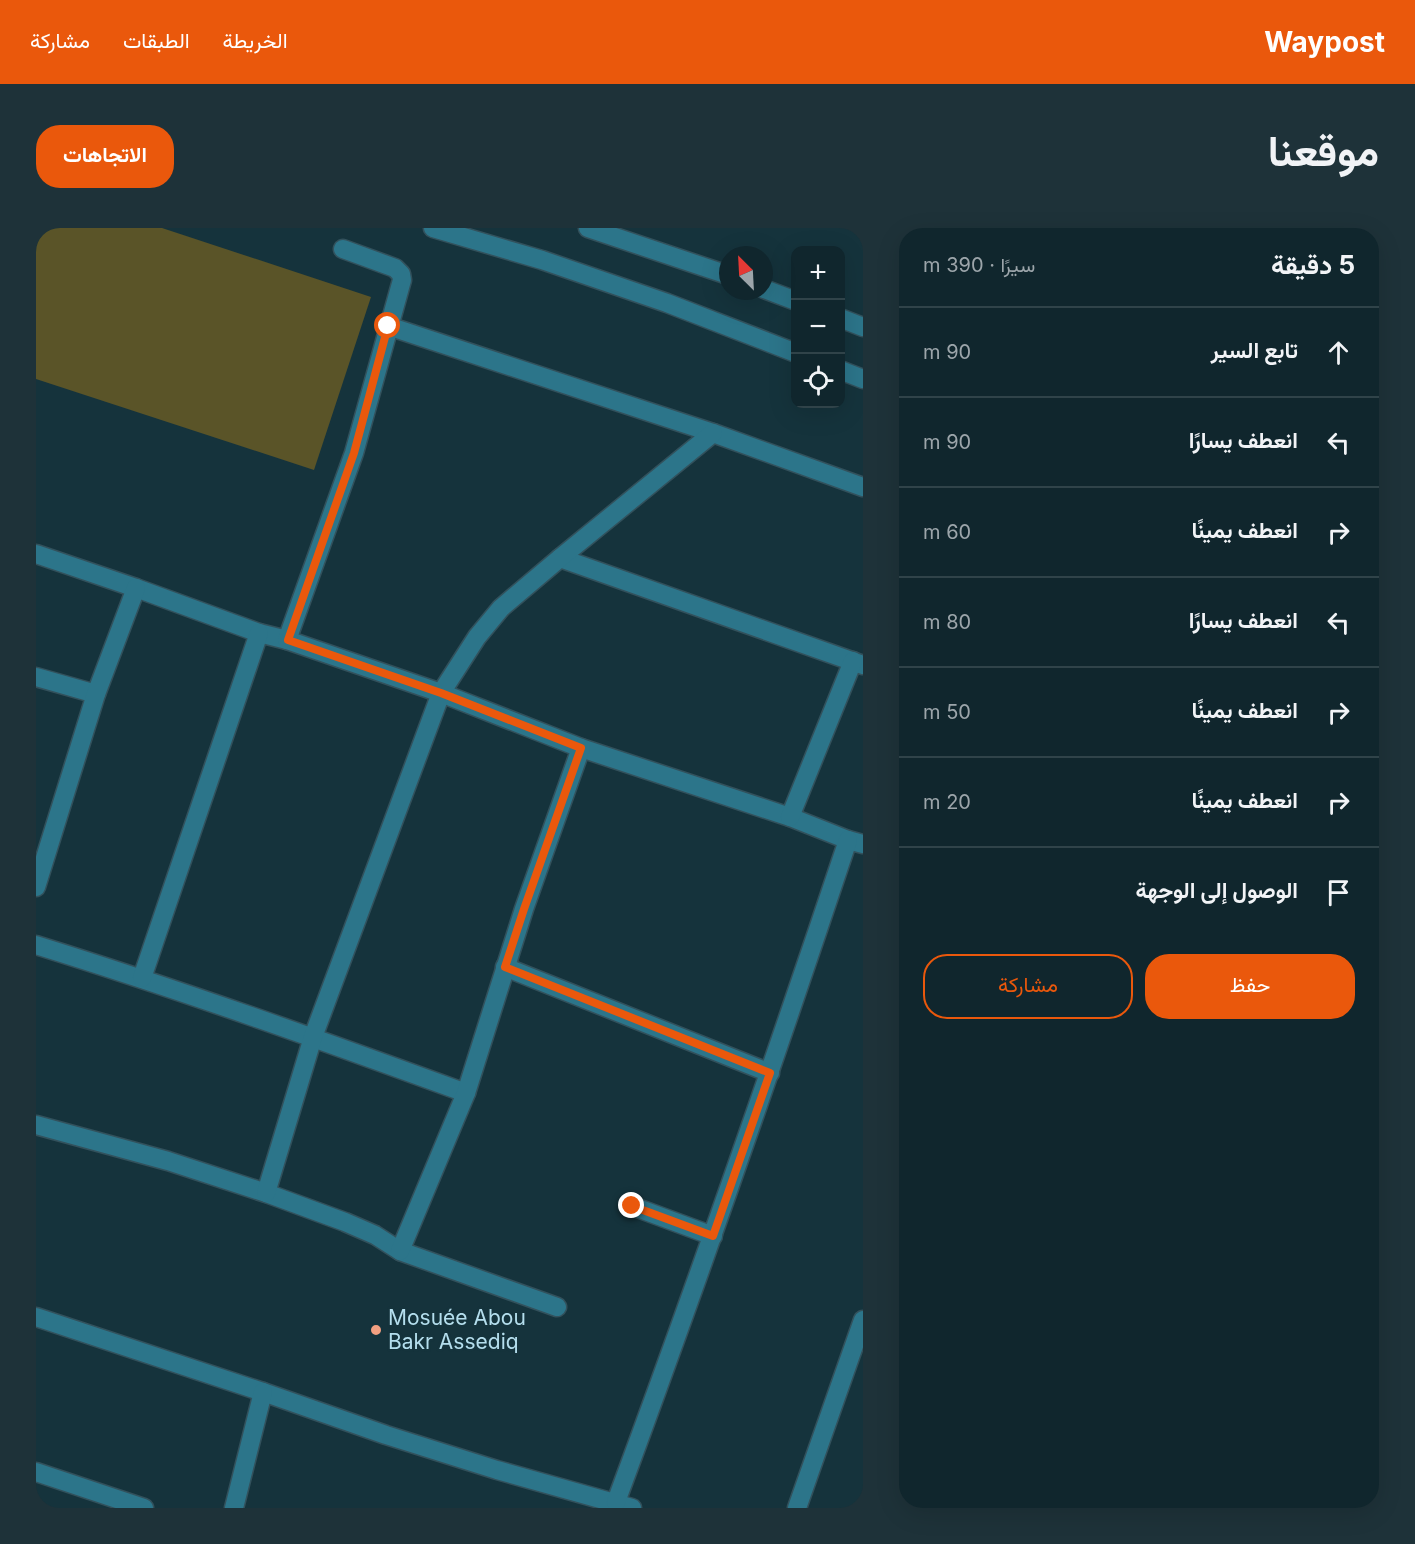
<!DOCTYPE html>
<html lang="ar">
<meta charset="utf-8">
<style>
:root{--surface:#10262d;--page:#1e3239;--text:#f1f3f6;--muted:#9ca5aa;--line:#304349;--accent:#ea580c}
body{margin:0;font-family:Inter,Vazirmatn,sans-serif;background:var(--page);color:var(--text);direction:rtl}
.controls{position:absolute;right:18px;top:18px;display:grid;overflow:hidden;border-radius:12px;box-shadow:0 6px 24px #0002}
.controls button{width:54px;height:54px;display:grid;place-items:center;padding:0;border:0;border-bottom:2px solid var(--line);background:var(--surface);color:var(--text);font:30px sans-serif}
.compass{position:absolute;left:683px;top:18px;width:54px;height:54px;border-radius:50%;background:var(--surface);box-shadow:0 6px 24px #0002;rotate:336deg}
.stop{position:absolute;width:18px;height:18px;margin:-14px;border:4px solid #ea580c;border-radius:50%;background:#fff}
.stop.end{background:#ea580c;border-color:#fff;box-shadow:0 2px 6px #0008}
.list{margin:0;padding:0;list-style:none}
h2{display:flex;justify-content:space-between;align-items:center;height:78px;margin:0;padding:0 24px;font-size:26px}
h2 small{font-size:20px;font-weight:400;color:var(--muted)}
.list li{display:grid;grid-template-columns:39px 1fr auto;gap:18px;align-items:center;box-sizing:border-box;height:90px;padding:0 24px;border-top:2px solid var(--line)}
.list b{display:block;font-size:22px;white-space:nowrap}
.list em{font-size:20px;font-style:normal;color:var(--muted)}
.actions{display:flex;gap:12px;padding:18px 24px}
.actions a{flex:1;padding:14px 0;border:2px solid var(--accent);border-radius:24px;text-align:center;font-size:21px;color:var(--accent)}
.actions .main{background:var(--accent);color:#fff}
.icon{flex:none;width:33px;height:33px;fill:none;stroke:currentColor;stroke-width:2;stroke-linecap:round;stroke-linejoin:round}
.map{position:relative;flex:none;width:827px;height:1280px;overflow:hidden;direction:ltr;border-radius:24px}
header{display:flex;align-items:center;gap:36px;box-sizing:border-box;height:84px;padding:0 30px;background:var(--accent);color:#fff}
header strong{font-size:28px}
nav{display:flex;gap:33px;margin-inline-start:auto;font-size:21px}
.intro{display:flex;align-items:center;justify-content:space-between;box-sizing:border-box;height:144px;padding:0 36px}
h1{margin:0;font-size:42px}
.button{padding:15px 27px;border-radius:24px;background:var(--accent);color:#fff;font-size:21px;font-weight:700}
main{display:flex;gap:36px;padding:0 36px}
aside{flex:1;background:var(--surface);border-radius:24px;box-shadow:0 6px 24px #0002}
.map>svg:first-child{display:block}
</style>
<header>
<strong>Waypost</strong>
<nav><a>الخريطة</a><a>الطبقات</a><a>مشاركة</a></nav>
</header>
<div class="intro"><h1>موقعنا</h1><a class="button">الاتجاهات</a></div>
<main>
<aside>
<h2>5 دقيقة<small>سيرًا · 390 m</small></h2>
<ul class="list">
<li><svg class="icon" aria-label="ahead" viewBox="0 0 24 24"><path d="M12 20V5M6 11l6-6 6 6"/></svg><div><b>تابع السير</b></div><em>90 m</em></li>
<li><svg class="icon" aria-label="left" viewBox="0 0 24 24"><path d="M17 20v-9H6M10 6l-5 5 5 5"/></svg><div><b>انعطف يسارًا</b></div><em>90 m</em></li>
<li><svg class="icon" aria-label="right" viewBox="0 0 24 24"><path d="M7 20v-9h11M14 6l5 5-5 5"/></svg><div><b>انعطف يمينًا</b></div><em>60 m</em></li>
<li><svg class="icon" aria-label="left" viewBox="0 0 24 24"><path d="M17 20v-9H6M10 6l-5 5 5 5"/></svg><div><b>انعطف يسارًا</b></div><em>80 m</em></li>
<li><svg class="icon" aria-label="right" viewBox="0 0 24 24"><path d="M7 20v-9h11M14 6l5 5-5 5"/></svg><div><b>انعطف يمينًا</b></div><em>50 m</em></li>
<li><svg class="icon" aria-label="right" viewBox="0 0 24 24"><path d="M7 20v-9h11M14 6l5 5-5 5"/></svg><div><b>انعطف يمينًا</b></div><em>20 m</em></li>
<li><svg class="icon" aria-label="arrive" viewBox="0 0 24 24"><path d="M6 21V4h12l-3 4 3 4H6"/></svg><div><b>الوصول إلى الوجهة</b></div></li>
</ul>
<div class="actions"><a class="main">حفظ</a><a>مشاركة</a></div>
</aside>
<div class="map">
<svg width="827" height="1280" viewBox="0 0 827 1280">
<rect width="100%" height="100%" fill="#15333c"/>
<path fill="#5a5428" d="M0 0H126L335 69 278 242 0 151Z"/>
<g fill="none" stroke-linecap="round" stroke-linejoin="round">
<defs>
<g id="minor">
<path d="M397 0 506 32 631 75 760 125"/>
<path d="M552 0 692 47"/>
<path d="M728 61 760 73"/>
<path d="M804 90 827 99"/>
<path d="M352 98 677 205 827 259"/>
<path d="M804 142 827 151"/>
<path d="M0 326 100 360 223 405 251 412 405 465 545 520 754 589 812 612 827 616"/>
<path d="M524 330 827 437"/>
<path d="M251 412 318 225 366 52 365 46 359 40 307 21"/>
<path d="M0 449 60 466"/>
<path d="M754 589 817 433"/>
<path d="M0 659 60 466 100 360"/>
<path d="M0 717C145 762 287 813 430 865"/>
<path d="M469 739 734 845"/>
<path d="M106 750 223 405"/>
<path d="M0 897 132 933 230 965 309 994 339 1007 364 1023 521 1079"/>
<path d="M230 965 277 809 405 465 441 409 465 380 524 330 677 205"/>
<path d="M596 978 677 1008"/>
<path d="M364 1023 430 865 488 681 545 520"/>
<path d="M0 1089 227 1164 350 1207 461 1242 596 1280"/>
<path d="M0 1244 108 1280"/>
<path d="M580 1274C661 1055 738 834 812 612"/>
<path d="M198 1280 227 1164"/>
<path d="M761 1280 827 1092"/>
</g>
</defs>
<use href="#minor" stroke="#32515c" stroke-width="21"/>
<use href="#minor" stroke="#2c758a" stroke-width="18"/>
</g>
<g fill="none" stroke-linecap="round" stroke-linejoin="round">
<path stroke="#ea580c" stroke-width="8" d="M352 98 318 225 252 412 405 465 545 520 488 681 469 739 734 845 677 1008 596 978"/>
</g>
<circle fill="#f2a081" stroke="#15333c" stroke-width="2" cx="340" cy="1102" r="6"/>
<g text-anchor="middle" stroke-width="5" stroke-linejoin="round" paint-order="stroke">
<g font-size="21" fill="#b4deed" stroke="#15333c" text-anchor="start">
<text x="352" y="1097">Mosuée Abou<tspan x="352" dy="24">Bakr Assediq</tspan></text>
</g>
</g>
</svg>
<div class="controls">
<button>+</button>
<button>−</button>
<button><svg class="icon" aria-label="locate" viewBox="0 0 24 24"><circle cx="12" cy="12" r="6"/><path d="M12 2v4M12 18v4M2 12h4M18 12h4"/></svg></button>
</div>
<svg class="compass" viewBox="-18 -18 36 36"><path d="M0-13l5 13h-10z" fill="#e53935"/><path d="M0 13l5-13h-10z" fill="#9ca5aa"/></svg>
<div class="stop" style="left:352px;top:98px"></div>
<div class="stop end" style="left:596px;top:978px"></div>
</div>
</main>
